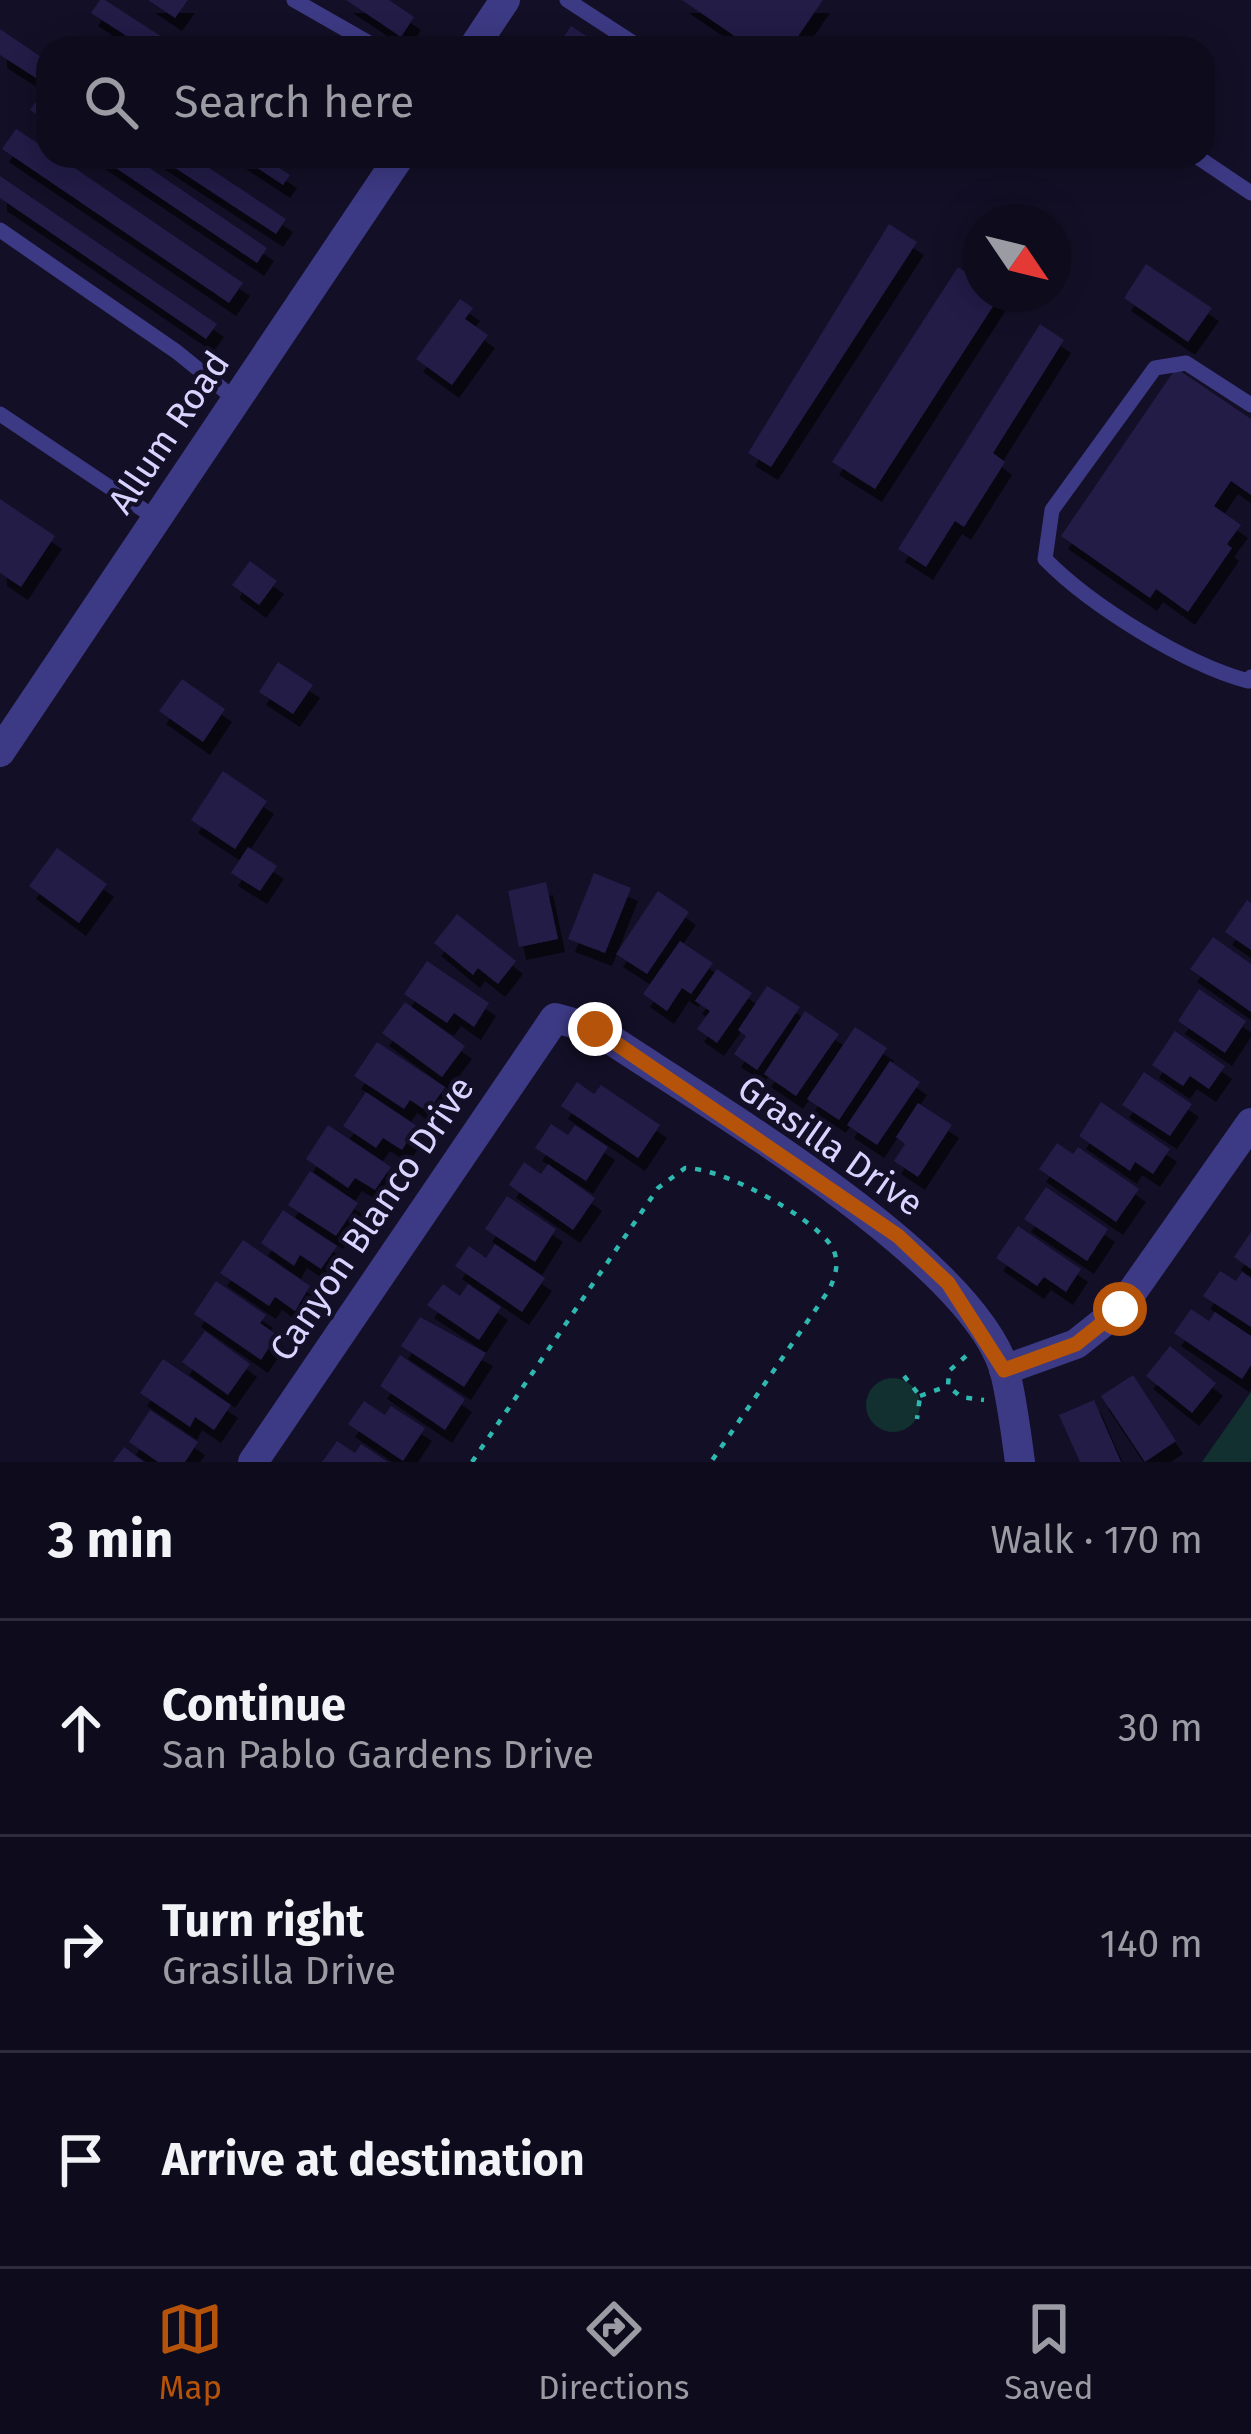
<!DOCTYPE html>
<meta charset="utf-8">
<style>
:root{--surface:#0e0b1c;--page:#171425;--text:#f1f3f6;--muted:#9b9ba3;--line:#2e2b3b;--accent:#b45309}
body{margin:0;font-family:"Fira Sans",sans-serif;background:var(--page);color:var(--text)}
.compass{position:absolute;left:963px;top:204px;width:108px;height:108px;border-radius:50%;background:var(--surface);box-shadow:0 6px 30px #0003;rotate:125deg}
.stop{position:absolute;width:36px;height:36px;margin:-27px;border:9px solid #b45309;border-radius:50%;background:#fff}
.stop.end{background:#b45309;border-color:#fff;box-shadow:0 3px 12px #0008}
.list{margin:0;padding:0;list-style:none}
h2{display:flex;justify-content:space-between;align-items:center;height:156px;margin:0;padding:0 48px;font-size:51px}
h2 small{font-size:39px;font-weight:400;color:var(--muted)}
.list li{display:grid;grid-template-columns:78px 1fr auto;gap:36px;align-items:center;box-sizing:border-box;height:216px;padding:0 48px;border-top:3px solid var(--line)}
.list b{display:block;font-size:45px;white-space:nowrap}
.list p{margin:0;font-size:39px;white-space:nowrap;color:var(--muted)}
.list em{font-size:39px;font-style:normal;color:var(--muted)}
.icon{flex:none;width:66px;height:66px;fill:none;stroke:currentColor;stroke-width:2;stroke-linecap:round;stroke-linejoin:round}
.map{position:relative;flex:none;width:1251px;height:1462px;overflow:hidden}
.search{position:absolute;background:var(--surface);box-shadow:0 6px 30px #0003;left:36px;right:36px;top:36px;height:132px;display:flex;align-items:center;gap:30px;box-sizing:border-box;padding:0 42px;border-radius:36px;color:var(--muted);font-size:45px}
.sheet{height:804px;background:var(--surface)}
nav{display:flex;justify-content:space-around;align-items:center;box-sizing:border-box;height:168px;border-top:3px solid var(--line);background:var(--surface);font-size:33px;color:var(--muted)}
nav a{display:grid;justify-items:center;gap:6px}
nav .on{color:var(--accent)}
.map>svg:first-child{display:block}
</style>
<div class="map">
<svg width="1251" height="1462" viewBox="0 0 1251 1462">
<defs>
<filter id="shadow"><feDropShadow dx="7" dy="13" stdDeviation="0" flood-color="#0009"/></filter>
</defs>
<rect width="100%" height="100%" fill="#130f26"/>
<g fill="#12302f">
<circle cx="893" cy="1405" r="27"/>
<path d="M1251 1392V1462H1202Z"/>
</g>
<g fill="#241b47" filter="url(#shadow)">
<path d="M100 0H105L179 48H145L91 13Z"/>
<path d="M148 0H188L175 18Z"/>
<path d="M346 0H389L414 17 401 37Z"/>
<path d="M682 0H823L790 48H752Z"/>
<path d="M571 26 591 39 585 48H556Z"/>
<path d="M0 29 47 61 36 78 0 55Z"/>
<path d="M78 36 96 48H74Z"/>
<path d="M257 37 274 48H249Z"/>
<path d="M41 94 48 99V122L30 110Z"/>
<path d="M16 129 48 150V156H57L243 283 229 303 2 149Z"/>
<path d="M98 156H132L267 248 257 263Z"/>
<path d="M157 156H191L286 219 276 234Z"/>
<path d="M239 156H261L290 175 283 185Z"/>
<path d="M0 176 217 324 206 339 0 198Z"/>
<path d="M889 224 917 242 771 467 748 453Z"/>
<path d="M1146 264 1212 308 1188 342 1124 298Z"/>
<path d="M958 267 981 282V294H1001L875 489 832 462Z"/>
<path d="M460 299 473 308 465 319 488 335 452 385 416 359Z"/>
<path d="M1040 324 1064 340 993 453 1005 462 964 527 955 521 926 567 898 549Z"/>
<path d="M1176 368 1251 419V495L1231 481 1214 506 1241 525 1227 544 1232 548 1188 612 1156 589 1150 598 1061 536Z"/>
<path d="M0 499 55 536 21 587 0 573Z"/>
<path d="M250 561 277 581 259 605 232 585Z"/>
<path d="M278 662 313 685 293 714 259 692Z"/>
<path d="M182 679 225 709 203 742 159 711Z"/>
<path d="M223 771 267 801 235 849 191 820Z"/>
<path d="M248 847 277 866 260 891 231 873Z"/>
<path d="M57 848 107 884 79 923 29 886Z"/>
<path d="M594 873 631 888 605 953 568 939Z"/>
<path d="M546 882 558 939 519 947 508 891Z"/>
<path d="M658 891 689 912 647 974 616 954Z"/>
<path d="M1247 900 1251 903V950L1225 932Z"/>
<path d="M457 914 516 961 498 984 478 968 473 975 434 943Z"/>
<path d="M1213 937 1251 964V1012L1190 969Z"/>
<path d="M680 941 713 963 691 994 682 988 667 1011 643 994Z"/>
<path d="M427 961 489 1003 474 1027 454 1013 447 1023 404 994Z"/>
<path d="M717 969 752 993 717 1043 697 1029 710 1011 695 1001Z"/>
<path d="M767 986 800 1007 757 1070 734 1054 746 1036 738 1030Z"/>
<path d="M1199 989 1246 1021 1225 1053 1178 1021Z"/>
<path d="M405 1002 465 1046 442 1077 382 1033Z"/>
<path d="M805 1011 839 1034 796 1096 764 1074Z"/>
<path d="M855 1027 887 1048 839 1120 807 1099Z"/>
<path d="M1175 1031 1225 1066 1209 1089 1190 1076 1183 1086 1152 1065Z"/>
<path d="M377 1042 445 1087 428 1112 410 1100 404 1109 354 1076Z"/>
<path d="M890 1061 920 1082 877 1145 847 1125Z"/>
<path d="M1144 1072 1192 1104 1170 1136 1122 1105Z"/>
<path d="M577 1082 594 1094 601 1085 660 1125 638 1158 561 1106Z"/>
<path d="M366 1092 417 1126 402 1150 383 1138 376 1148 343 1126Z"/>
<path d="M1101 1102 1170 1149 1153 1174 1135 1162 1130 1171 1079 1136Z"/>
<path d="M918 1103 952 1125 918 1177 894 1161 905 1144 896 1137Z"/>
<path d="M551 1124 568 1135 575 1125 608 1147 586 1181 535 1148Z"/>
<path d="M328 1125 391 1167 375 1190 355 1178 348 1188 306 1159Z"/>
<path d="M1057 1143 1073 1154 1078 1147 1139 1189 1116 1222 1039 1169Z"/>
<path d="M524 1162 541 1174 548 1164 595 1198 573 1230 509 1185Z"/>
<path d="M310 1171 358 1203 336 1236 288 1205Z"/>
<path d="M1046 1187 1108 1229 1087 1261 1024 1219Z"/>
<path d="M507 1196 556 1229 535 1262 485 1229Z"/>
<path d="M283 1210 337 1246 321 1269 300 1255 294 1266 261 1243Z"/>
<path d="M1018 1226 1081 1269 1066 1292 1044 1277 1037 1286 996 1258Z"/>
<path d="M1251 1232V1269L1234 1257Z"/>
<path d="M243 1240 310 1286 295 1311 275 1297 269 1306 220 1273Z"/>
<path d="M495 1244 545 1278 522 1312 455 1266 469 1246 486 1258Z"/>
<path d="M1220 1271 1236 1281 1242 1272 1251 1278V1327L1203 1296Z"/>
<path d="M216 1281 266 1315 260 1323 277 1335 261 1360 194 1314Z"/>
<path d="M443 1284 460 1296 468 1284 501 1307 479 1340 427 1305Z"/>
<path d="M1191 1309 1209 1321 1215 1312 1251 1336V1365L1242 1379 1174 1333Z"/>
<path d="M420 1317 486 1353 464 1387 401 1346Z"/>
<path d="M205 1331 250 1364 228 1395 182 1362Z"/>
<path d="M1170 1346 1216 1383 1192 1413 1146 1376Z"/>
<path d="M400 1355 465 1399 445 1430 380 1386Z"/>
<path d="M163 1359 231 1405 214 1430 195 1417 190 1427 140 1393Z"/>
<path d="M1133 1375 1176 1441 1145 1462 1101 1396Z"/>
<path d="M1094 1400 1121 1462H1080L1059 1415Z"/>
<path d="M364 1401 385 1415 391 1406 425 1428 403 1461 348 1424Z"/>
<path d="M150 1410 198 1442 185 1462H158L129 1442Z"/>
<path d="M337 1441 355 1453 361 1444 388 1462H322Z"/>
<path d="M124 1447 144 1462H113Z"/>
</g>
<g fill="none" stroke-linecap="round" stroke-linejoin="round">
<g stroke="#2fb8b0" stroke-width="4.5" stroke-dasharray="6 9" stroke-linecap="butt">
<path d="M966 1356 949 1371 948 1386 961 1397 984 1400"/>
<path d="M904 1376 920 1396 917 1419"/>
<path d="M920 1396 948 1386"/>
<path d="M472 1462 658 1188 685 1168C723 1168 807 1214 830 1244 841 1260 836 1275 829 1290L711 1462"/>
</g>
<g stroke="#3d3a85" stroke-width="15">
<path d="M294 0 378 48"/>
<path d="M567 0 641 48"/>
<path d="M1196 156 1251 193"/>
<path d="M0 230 177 352 236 400"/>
<path d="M1251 405 1186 363 1155 368 1052 510 1045 559C1091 606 1185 664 1248 681L1251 677"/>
<path d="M0 414 157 519"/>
</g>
<g stroke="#3d3a85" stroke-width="30">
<path d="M1004 1370 1076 1344 1120 1309 1251 1123"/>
<path d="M253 1462 555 1018 595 1029C696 1098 973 1257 1005 1372 1012 1400 1016 1433 1020 1462"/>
</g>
<g stroke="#3d3a85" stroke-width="30">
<path d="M473 48 505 0"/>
<path d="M0 752 400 156"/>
</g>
</g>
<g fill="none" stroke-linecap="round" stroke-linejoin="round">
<path stroke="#b45309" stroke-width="15" d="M595 1029 898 1236 948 1283 1004 1370 1076 1344 1120 1309"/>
</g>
<g text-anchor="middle" stroke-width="9" stroke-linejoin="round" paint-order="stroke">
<g font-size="36" fill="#d9d4ff" stroke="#130f26">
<text transform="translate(168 432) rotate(-56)" y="13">Allum Road</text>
<text transform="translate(831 1145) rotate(35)" y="13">Grasilla Drive</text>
<text transform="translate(371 1218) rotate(-56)" y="13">Canyon Blanco Drive</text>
</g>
</g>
</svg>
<svg class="compass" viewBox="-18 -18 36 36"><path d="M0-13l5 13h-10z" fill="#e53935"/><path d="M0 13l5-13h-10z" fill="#9b9ba3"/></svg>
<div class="stop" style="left:1120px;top:1309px"></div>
<div class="stop end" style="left:595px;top:1029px"></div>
<div class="search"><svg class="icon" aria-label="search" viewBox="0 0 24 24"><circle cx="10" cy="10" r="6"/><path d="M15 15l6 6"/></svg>Search here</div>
</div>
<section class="sheet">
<h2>3 min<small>Walk · 170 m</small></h2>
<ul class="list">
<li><svg class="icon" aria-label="ahead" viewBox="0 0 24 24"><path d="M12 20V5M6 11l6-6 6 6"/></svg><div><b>Continue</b><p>San Pablo Gardens Drive</p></div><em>30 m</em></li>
<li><svg class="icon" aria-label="right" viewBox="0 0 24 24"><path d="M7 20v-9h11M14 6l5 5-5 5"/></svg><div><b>Turn right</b><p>Grasilla Drive</p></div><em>140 m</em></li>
<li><svg class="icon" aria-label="arrive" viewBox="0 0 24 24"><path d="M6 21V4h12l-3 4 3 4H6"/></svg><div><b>Arrive at destination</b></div></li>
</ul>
</section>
<nav>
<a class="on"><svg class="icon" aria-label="map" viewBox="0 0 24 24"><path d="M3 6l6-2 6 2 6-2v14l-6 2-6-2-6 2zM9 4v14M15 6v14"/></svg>Map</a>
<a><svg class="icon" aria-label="directions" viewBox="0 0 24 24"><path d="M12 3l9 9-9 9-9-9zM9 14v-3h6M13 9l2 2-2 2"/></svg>Directions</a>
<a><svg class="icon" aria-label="saved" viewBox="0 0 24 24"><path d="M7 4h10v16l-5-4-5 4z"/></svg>Saved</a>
</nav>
